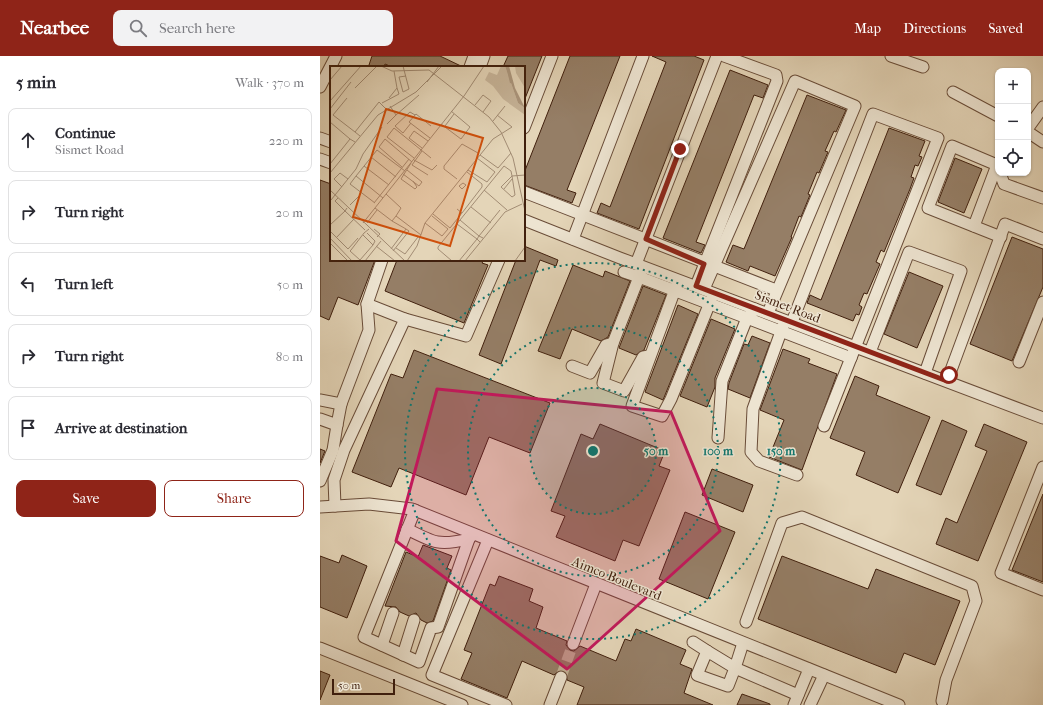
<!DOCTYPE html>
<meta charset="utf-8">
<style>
:root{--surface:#fff;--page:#f2f2f3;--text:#2b2b33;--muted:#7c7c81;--line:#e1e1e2;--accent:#8f2418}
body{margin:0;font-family:"IM FELL French Canon",serif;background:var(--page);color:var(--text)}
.controls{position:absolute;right:12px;top:12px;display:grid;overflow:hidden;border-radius:8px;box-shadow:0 1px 3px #0004}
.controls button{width:36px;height:36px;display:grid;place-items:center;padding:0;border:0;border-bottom:1px solid var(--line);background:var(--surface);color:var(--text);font:20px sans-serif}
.scale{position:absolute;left:12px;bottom:10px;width:63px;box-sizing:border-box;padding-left:4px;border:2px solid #401f0d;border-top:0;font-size:11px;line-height:14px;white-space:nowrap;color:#401f0d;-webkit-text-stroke:3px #ede4d1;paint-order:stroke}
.stop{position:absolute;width:12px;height:12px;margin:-9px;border:3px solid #8f2418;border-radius:50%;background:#fff}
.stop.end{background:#8f2418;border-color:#fff;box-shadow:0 1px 4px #0008}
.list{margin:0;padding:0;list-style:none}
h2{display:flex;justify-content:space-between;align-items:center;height:52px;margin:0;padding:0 16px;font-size:17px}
h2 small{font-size:13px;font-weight:400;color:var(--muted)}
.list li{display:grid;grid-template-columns:26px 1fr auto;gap:12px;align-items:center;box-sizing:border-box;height:64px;margin:0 8px 8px;padding:0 8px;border:1px solid var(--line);border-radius:8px}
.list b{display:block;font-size:15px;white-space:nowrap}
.list p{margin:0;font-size:13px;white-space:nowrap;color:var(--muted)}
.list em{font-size:13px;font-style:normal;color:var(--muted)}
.actions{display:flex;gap:8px;padding:12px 16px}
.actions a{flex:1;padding:9px 0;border:1px solid var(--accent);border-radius:8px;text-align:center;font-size:14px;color:var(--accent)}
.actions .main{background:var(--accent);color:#fff}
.icon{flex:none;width:22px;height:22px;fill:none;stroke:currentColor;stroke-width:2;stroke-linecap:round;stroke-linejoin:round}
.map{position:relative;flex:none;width:723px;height:649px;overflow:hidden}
header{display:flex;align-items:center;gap:24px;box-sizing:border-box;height:56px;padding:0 20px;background:var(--accent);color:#fff}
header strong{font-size:19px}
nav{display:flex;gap:22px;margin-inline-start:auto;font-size:14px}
.search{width:280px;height:36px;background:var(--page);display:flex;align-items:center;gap:10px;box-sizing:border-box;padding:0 14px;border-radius:8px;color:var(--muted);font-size:15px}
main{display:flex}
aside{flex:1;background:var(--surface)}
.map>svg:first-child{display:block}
</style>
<header>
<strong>Nearbee</strong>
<div class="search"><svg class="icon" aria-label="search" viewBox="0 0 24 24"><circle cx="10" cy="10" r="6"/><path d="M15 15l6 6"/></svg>Search here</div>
<nav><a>Map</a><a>Directions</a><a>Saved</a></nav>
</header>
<main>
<aside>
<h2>5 min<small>Walk · 370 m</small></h2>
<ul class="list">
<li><svg class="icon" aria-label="ahead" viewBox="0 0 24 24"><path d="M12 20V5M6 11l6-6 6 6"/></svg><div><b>Continue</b><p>Sismet Road</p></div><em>220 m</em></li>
<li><svg class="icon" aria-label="right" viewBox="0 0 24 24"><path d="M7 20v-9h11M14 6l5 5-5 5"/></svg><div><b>Turn right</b></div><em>20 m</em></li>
<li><svg class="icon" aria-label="left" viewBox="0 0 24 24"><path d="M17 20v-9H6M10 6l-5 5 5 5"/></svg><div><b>Turn left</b></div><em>50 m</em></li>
<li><svg class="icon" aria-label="right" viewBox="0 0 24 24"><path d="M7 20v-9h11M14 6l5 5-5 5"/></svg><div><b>Turn right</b></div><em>80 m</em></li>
<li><svg class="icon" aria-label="arrive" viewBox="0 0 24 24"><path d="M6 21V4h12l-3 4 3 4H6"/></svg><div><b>Arrive at destination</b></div></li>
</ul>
<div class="actions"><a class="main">Save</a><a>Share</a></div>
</aside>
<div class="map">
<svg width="723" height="649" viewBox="0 0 723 649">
<rect width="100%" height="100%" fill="#e4d5b8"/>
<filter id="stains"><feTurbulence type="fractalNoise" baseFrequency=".005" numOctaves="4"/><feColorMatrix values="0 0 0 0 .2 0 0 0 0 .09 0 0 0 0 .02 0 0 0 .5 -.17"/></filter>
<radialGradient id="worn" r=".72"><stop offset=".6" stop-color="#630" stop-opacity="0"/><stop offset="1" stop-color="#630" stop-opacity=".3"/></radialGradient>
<g fill="#957e66" stroke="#401f0d">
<path d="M52 0H120L143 11H72L65 8 64 11H54L49 9Z"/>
<path d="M188 0H222L204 45V11H183Z"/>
<path d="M250 0H300L247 134 256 137 252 147 204 129V117Z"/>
<path d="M332 0H374L384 4 319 173 277 157 281 147 290 151 346 6Z"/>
<path d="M410 14 448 29 443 42 434 39 376 186 385 189 381 197 343 182Z"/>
<path d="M487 39 526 54 516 76 514 75 505 95 508 96 499 117 497 116 488 138 490 139 481 161 479 160 471 181H472L455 220 430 210 428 215 406 206 413 189 424 193Z"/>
<path d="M569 72 605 85 599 100 602 101 598 110 595 109 591 121 594 122 590 133 564 196 561 194 556 206 560 208 547 238 544 237 539 249 542 251 539 259 536 258 533 265 487 247 490 239 501 244Z"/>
<path d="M635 102 662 113 644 157 618 146Z"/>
<path d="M0 124 11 128V204H55L38 249 18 241 9 264 0 260Z"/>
<path d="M692 181 723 193V231L692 305 650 288Z"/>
<path d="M204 190 238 204 236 210 220 204 181 308 159 299 196 204H204Z"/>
<path d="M77 204H164L162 207 168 209 144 267 65 235Z"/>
<path d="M253 209 283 221 285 215 310 225 288 281 281 285 252 273 240 303 218 295Z"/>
<path d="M589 216 623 230 597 292 564 278Z"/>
<path d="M323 230 346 239 324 294 316 299 299 292Z"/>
<path d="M358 249 378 258 343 344 325 336Z"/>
<path d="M391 263 415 273 395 322V331L387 351 360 340Z"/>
<path d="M432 280 450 287 430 342 408 333 409 327 424 288 428 289Z"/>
<path d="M463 293 490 303 488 307 517 318 482 414 449 401 464 364 440 354Z"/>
<path d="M94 294 230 347 210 397 169 381 146 439 79 412 71 431 32 416 71 318 83 322Z"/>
<path d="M535 320 559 330 556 339 610 361 578 437 536 419 545 396 510 382Z"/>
<path d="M622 364 647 375 621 439 596 429Z"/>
<path d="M280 368 345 395 339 410 350 414 319 490 303 484 295 505 236 481 245 460 231 455 261 378 273 383Z"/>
<path d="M664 368 707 386 658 505 616 488 626 462 637 467 667 395 655 390Z"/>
<path d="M0 393 5 395 0 407Z"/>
<path d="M392 413 433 429 423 456 382 439Z"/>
<path d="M723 438V526L692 514Z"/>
<path d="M365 456 415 476 388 543 339 523Z"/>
<path d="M103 489 132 500 127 512 131 514 113 565 107 567 101 564 96 557 89 560 80 556 76 551 65 550 86 496 98 501Z"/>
<path d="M22 499 47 510 27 562 0 551V500L19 507Z"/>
<path d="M462 500 548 533 556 513 640 545 615 609 584 597 576 617 438 563Z"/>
<path d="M179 520 213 533 209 545 223 551 216 572 247 585 246 589 250 594 254 595 260 590 296 605 305 583 311 585 316 573 366 594 360 608 372 613 364 637 393 649H257L264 631 247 624 246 616 240 614 234 619 202 605 187 642 141 623 152 597 144 594 170 528 175 530Z"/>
<path d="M0 615 10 619 0 644Z"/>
<path d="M422 638 450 648V649H417Z"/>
</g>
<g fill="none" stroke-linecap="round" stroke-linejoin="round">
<path stroke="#c3b196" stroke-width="11" stroke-dasharray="11 5.5" stroke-linecap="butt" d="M241 621 253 588"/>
<defs>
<g id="minor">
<path d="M571 0 603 11"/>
<path d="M150 11 154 0"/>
<path d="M160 11 164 0"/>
<path d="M0 31 16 0"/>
<path d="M633 36 678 60"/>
<path d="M204 72 232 0"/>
<path d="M708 72 723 51"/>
<path d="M708 76 723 86"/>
<path d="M0 82 11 86"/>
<path d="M0 103 11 107"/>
<path d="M678 111 677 109 632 90 608 152 681 181"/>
<path d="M680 117 684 128 723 142"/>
<path d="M204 136 456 234"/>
<path d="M204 164 300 202 723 362"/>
<path d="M654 170 677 109"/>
<path d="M253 183 323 0"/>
<path d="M62 204 47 248 85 263"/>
<path d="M316 208 397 0"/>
<path d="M304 216 319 221 321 215"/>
<path d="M357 228 312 350 342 360 351 343 391 244"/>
<path d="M376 230 457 25 456 19 404 0"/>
<path d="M384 233 475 25 535 50 448 257"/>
<path d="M472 266 553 58 618 82 504 370"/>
<path d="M463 270 433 353 431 396 439 405 477 419"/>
<path d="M550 296 589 196 641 215 605 317"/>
<path d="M329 300 323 301 304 335 283 327 293 287 319 221 427 262 435 253"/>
<path d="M699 306 723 246"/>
<path d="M252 310 270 317 286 289 293 287"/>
<path d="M627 325 685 168 723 183"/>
<path d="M0 344 21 348 49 274 47 248"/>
<path d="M0 363 17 369 21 348"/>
<path d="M398 382 402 325 427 262 531 302"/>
<path d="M723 411 681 517 723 534"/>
<path d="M0 425 13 394 17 369"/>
<path d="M15 450 14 424 24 394 85 263 146 280 179 204"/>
<path d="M0 451 49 448 92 453 579 649"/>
<path d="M95 454 44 581 99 606 111 572 118 571 149 483"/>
<path d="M87 473C114 487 119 490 149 483L152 479"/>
<path d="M168 484 112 619 186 649"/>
<path d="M426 566 462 467 482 461 652 530 656 545 626 624 622 645"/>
<path d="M373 586 387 595"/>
<path d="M423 587 415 612 478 639"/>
<path d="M253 588 276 528"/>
<path d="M62 589 73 557"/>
<path d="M0 592 142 649"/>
<path d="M387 595 415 612 408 630 377 619Z"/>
<path d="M83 599 94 564"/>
<path d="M230 649 241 621"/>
<path d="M474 649 489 613"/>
<path d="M490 649 504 619"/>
</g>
</defs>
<use href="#minor" stroke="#694c38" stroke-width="13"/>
<use href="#minor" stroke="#ede4d1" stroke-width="11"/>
</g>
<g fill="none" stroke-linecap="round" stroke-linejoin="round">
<path stroke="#8f2418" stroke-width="5" d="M360 93 326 183 384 208 376 230 627 325 629 319"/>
</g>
<path fill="#c2185b" fill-opacity="0.2" stroke="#c2185b" stroke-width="3" stroke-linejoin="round" d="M117 333 351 356 400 475 247 613 76 485Z"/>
<circle cx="273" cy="395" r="63" fill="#0f766e" fill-opacity=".12"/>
<g fill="none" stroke="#0f766e" stroke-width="2" stroke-dasharray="2 4">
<circle cx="273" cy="395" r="63"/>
<circle cx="273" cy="395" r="125"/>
<circle cx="273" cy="395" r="188"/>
</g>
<g text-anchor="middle" stroke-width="3" stroke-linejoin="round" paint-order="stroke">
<g font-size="13" fill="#401f0d" stroke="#ede4d1">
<text transform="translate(468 250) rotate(21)" y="5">Sismet Road</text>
<text transform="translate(297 522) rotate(22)" y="5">Aimco Boulevard</text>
</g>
</g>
<g transform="translate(10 10)">
<rect width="195" height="195" fill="#e4d5b8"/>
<path d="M171 0H175L188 37 195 42V49L173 33 163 20 155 14 159 6 167 9ZM185 0H195V22L186 7Z" fill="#c8b69b"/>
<path d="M175 0H179L185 22 195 42 188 37Z" fill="#ac977e"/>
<path fill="none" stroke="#ac977e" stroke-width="2" d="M177 0 181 17"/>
<path fill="none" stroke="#a28c74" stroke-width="1" d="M51 0 62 5 99 4 159 51 171 66 183 92 195 145M73 0 79 23 73 26 69 11 76 10M64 5 67 22M0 14 12 0M97 16 109 0M25 22 47 0M17 32 3 49 25 66M0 35 31 0M52 37 69 28 67 22 59 32M145 39 153 29 161 35 153 46M0 43 21 16M66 49 89 29M163 55 175 40M0 56 20 73M81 57 73 67 65 60 80 46 85 49M57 58 66 49 60 40M111 58 131 73 140 61 121 45M115 60 124 48M30 70 25 66 49 36 55 42M100 72 79 56 86 48 101 60M92 82 79 72 84 65 98 75M92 85 82 99 98 109M150 89 168 102 181 87M41 91 66 111M84 92 57 71 64 62 101 92M84 94 102 104 107 99M81 97 71 113 85 123 87 121 83 115M0 98 20 73 25 76M34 100 59 119M72 101 49 81 55 73 82 96M138 104 157 116 165 106 147 92M0 107 48 49 86 26 112 0M73 108 89 120 92 116 77 104M26 110 20 118 45 137M182 110 185 129 182 131 171 121ZM127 113 114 103V100L132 78 148 87M133 117 136 119 132 123 129 120ZM12 121 4 113 10 107 18 113M174 123 182 113M0 124 75 195M154 124 177 144M56 128 71 142 66 150 91 169M53 132 26 110 47 84 75 105M1 134 26 103 33 88 52 61M44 137 79 93M20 139 31 128M141 141 161 157M17 142 15 145 35 164M45 142 62 155 66 150M132 147 152 121V118L137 106M103 148 120 162 132 147 127 143M130 154 149 170 147 173 150 176M33 157 134 30 154 0M37 157 47 144M95 157 112 170 118 163 102 150M127 158 147 173 129 195M0 159 15 145 5 135 8 132M44 163 50 168 47 171M0 165 18 183 28 172M37 167 45 175 43 179M33 169 43 179 30 194 20 185 21 184 34 167 39 163M0 172 22 195M6 172 24 153M153 172 149 170 170 144M0 177 18 195M46 180 65 195M66 182 75 188 88 171M61 183 76 163 62 155M63 185 79 165 76 163M35 195 51 175M77 195 87 180 95 157 163 73 182 61 167 49M122 195 108 183V181L174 100 181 105 182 110 195 109M135 195 175 146 192 138M185 195 195 181"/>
<path fill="#cf500c" fill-opacity="0.15" stroke="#cf500c" stroke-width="2" d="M56 43 153 72 120 180 23 151Z"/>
<rect width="195" height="195" fill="none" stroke="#401f0d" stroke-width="2"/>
</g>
<circle cx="273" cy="395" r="6" fill="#0f766e" stroke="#ede4d1" stroke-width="2"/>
<g font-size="12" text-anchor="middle" font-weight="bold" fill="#0f766e" stroke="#ede4d1" stroke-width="3" stroke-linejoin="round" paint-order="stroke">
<text x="336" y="399">50 m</text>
<text x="398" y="399">100 m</text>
<text x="461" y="399">150 m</text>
</g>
<rect width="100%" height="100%" filter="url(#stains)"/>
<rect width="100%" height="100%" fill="url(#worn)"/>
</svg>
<div class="controls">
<button>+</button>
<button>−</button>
<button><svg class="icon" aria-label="locate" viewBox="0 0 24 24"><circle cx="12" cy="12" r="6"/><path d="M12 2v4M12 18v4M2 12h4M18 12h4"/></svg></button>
</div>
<div class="scale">50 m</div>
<div class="stop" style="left:629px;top:319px"></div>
<div class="stop end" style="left:360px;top:93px"></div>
</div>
</main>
